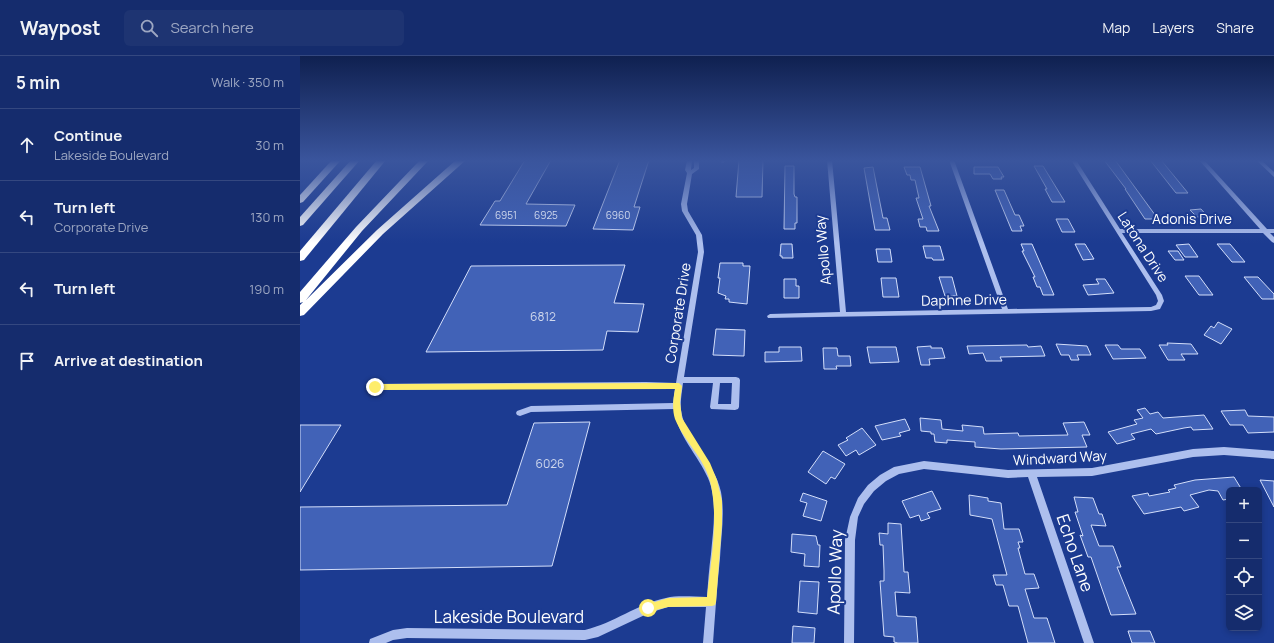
<!DOCTYPE html>
<meta charset="utf-8">
<style>
:root{--surface:#152c6d;--page:#1e3472;--text:#f1f3f6;--muted:#9da7c2;--line:#344880}
body{margin:0;font-family:Manrope,sans-serif;background:var(--page);color:var(--text)}
.controls{position:absolute;right:12px;bottom:12px;display:grid;overflow:hidden;border-radius:6px;box-shadow:0 2px 6px #0003}
.controls button{width:36px;height:36px;display:grid;place-items:center;padding:0;border:0;border-bottom:1px solid var(--line);background:var(--surface);color:var(--text);font:20px sans-serif}
.stop{position:absolute;width:12px;height:12px;margin:-9px;border:3px solid #feed6b;border-radius:50%;background:#fff}
.stop.end{background:#feed6b;border-color:#fff;box-shadow:0 1px 4px #0008}
.list{margin:0;padding:0;list-style:none}
h2{display:flex;justify-content:space-between;align-items:center;height:52px;margin:0;padding:0 16px;font-size:17px}
h2 small{font-size:13px;font-weight:400;color:var(--muted)}
.list li{display:grid;grid-template-columns:26px 1fr auto;gap:12px;align-items:center;box-sizing:border-box;height:72px;padding:0 16px;border-top:1px solid var(--line)}
.list b{display:block;font-size:15px;white-space:nowrap}
.list p{margin:0;font-size:13px;white-space:nowrap;color:var(--muted)}
.list em{font-size:13px;font-style:normal;color:var(--muted)}
.icon{flex:none;width:22px;height:22px;fill:none;stroke:currentColor;stroke-width:2;stroke-linecap:round;stroke-linejoin:round}
.map{position:relative;flex:none;width:974px;height:587px;overflow:hidden}
header{display:flex;align-items:center;gap:24px;box-sizing:border-box;height:56px;padding:0 20px;background:var(--surface);border-bottom:1px solid var(--line)}
header strong{font-size:19px}
nav{display:flex;gap:22px;margin-inline-start:auto;font-size:14px}
.search{width:280px;height:36px;background:var(--page);display:flex;align-items:center;gap:10px;box-sizing:border-box;padding:0 14px;border-radius:6px;color:var(--muted);font-size:15px}
main{display:flex}
aside{flex:1;background:var(--surface)}
.map>svg:first-child{display:block}
</style>
<header>
<strong>Waypost</strong>
<div class="search"><svg class="icon" aria-label="search" viewBox="0 0 24 24"><circle cx="10" cy="10" r="6"/><path d="M15 15l6 6"/></svg>Search here</div>
<nav><a>Map</a><a>Layers</a><a>Share</a></nav>
</header>
<main>
<aside>
<h2>5 min<small>Walk · 350 m</small></h2>
<ul class="list">
<li><svg class="icon" aria-label="ahead" viewBox="0 0 24 24"><path d="M12 20V5M6 11l6-6 6 6"/></svg><div><b>Continue</b><p>Lakeside Boulevard</p></div><em>30 m</em></li>
<li><svg class="icon" aria-label="left" viewBox="0 0 24 24"><path d="M17 20v-9H6M10 6l-5 5 5 5"/></svg><div><b>Turn left</b><p>Corporate Drive</p></div><em>130 m</em></li>
<li><svg class="icon" aria-label="left" viewBox="0 0 24 24"><path d="M17 20v-9H6M10 6l-5 5 5 5"/></svg><div><b>Turn left</b></div><em>190 m</em></li>
<li><svg class="icon" aria-label="arrive" viewBox="0 0 24 24"><path d="M6 21V4h12l-3 4 3 4H6"/></svg><div><b>Arrive at destination</b></div></li>
</ul>
</aside>
<div class="map">
<svg width="974" height="587" viewBox="0 0 974 587">
<rect width="100%" height="100%" fill="#1c3b91"/>
<g fill="#4162b7" stroke="#d3defa">
<path d="M225 104H251L226 148 275 149 266 170 180 169 195 145H200Z"/>
<path d="M320 104H349L334 151H340L333 174 293 173Z"/>
<path d="M439 104H463L462 141H436Z"/>
<path d="M804 104H815L858 163H845L825 133H826Z"/>
<path d="M850 104H861L888 137H876Z"/>
<path d="M485 110H494V138L495 141H497V167H495V173H484Z"/>
<path d="M734 110H743L765 146H752L745 133H747Z"/>
<path d="M573 111 583 162H587L590 174H575L564 112Z"/>
<path d="M604 111H620L631 150H629L639 175H627L626 171H620L618 163H623L616 142H619L615 124H611L610 119H607Z"/>
<path d="M674 111H698L704 121H701L702 123H693L690 118H674Z"/>
<path d="M695 134H704L715 159H719L724 170H720L722 175H712Z"/>
<path d="M901 153 908 161H897L890 154Z"/>
<path d="M756 163H768L775 176H762Z"/>
<path d="M481 188H492L493 202H482V200H480Z"/>
<path d="M721 188H732L754 239H743L740 231H737L733 221H735L722 195H724Z"/>
<path d="M775 188H785L794 203 783 204Z"/>
<path d="M889 188 898 201H885L876 189Z"/>
<path d="M917 188H930L945 206H932Z"/>
<path d="M623 190H640L644 204H633L632 202H626Z"/>
<path d="M576 193H590L592 206H578Z"/>
<path d="M868 195H878L884 204H875Z"/>
<path d="M420 207H443V210H450L447 248 429 246V243H425L426 240 418 237 420 222H418Z"/>
<path d="M325 209 314 247 344 248 338 276 307 275 303 294 126 296 171 210Z"/>
<path d="M885 220H899L913 239H899Z"/>
<path d="M639 221H652L657 240H645Z"/>
<path d="M944 221H958L974 238V243H962Z"/>
<path d="M581 222H596L599 241H583Z"/>
<path d="M484 223H496V230H499V242H484Z"/>
<path d="M796 223H805L814 237 788 239 783 229 799 228Z"/>
<path d="M918 266 932 273 921 288 904 279 911 270 914 272Z"/>
<path d="M416 273 445 274 444 300 413 299Z"/>
<path d="M867 287 891 288 898 298H881L885 304H868L859 289H868Z"/>
<path d="M756 288 787 290 791 299H777L779 304H771L769 299H761Z"/>
<path d="M727 289 728 291 741 290 745 300 700 301 702 305H686L683 297 669 298 667 290Z"/>
<path d="M805 289H818L821 293H840L846 302 813 303Z"/>
<path d="M631 290V292H642L645 302 629 303 630 309H621L617 291Z"/>
<path d="M479 291H501L502 305 465 306V296H479Z"/>
<path d="M567 291H596L599 306 570 307Z"/>
<path d="M523 292H537L538 300H550L551 310H536L537 313H524Z"/>
<path d="M845 352 850 358 858 356 863 362 904 359 913 373 893 374 891 371 884 372 856 378 851 373 831 378 835 383 817 388 808 376 837 368 834 364 843 362 837 354Z"/>
<path d="M945 354 948 360 974 361V376L948 377 943 369H930L921 355Z"/>
<path d="M620 362 641 364 642 373 663 375 662 369 683 371 684 378 718 377 719 380 768 379 763 367 784 366 790 379H782L787 391 701 393 675 391V386L647 384V387L635 386 634 378H631V376L621 375Z"/>
<path d="M605 363 610 374 599 377 601 380 582 384 575 370Z"/>
<path d="M290 366 252 510 0 514V451L207 449 234 367Z"/>
<path d="M0 369H41L0 436Z"/>
<path d="M562 372 576 389 559 399 556 394 546 400 538 389 548 384 546 382Z"/>
<path d="M523 395 545 408 535 423 531 421 526 428 508 416Z"/>
<path d="M934 421 942 434H929V443L923 444 918 435 909 434 890 439 899 451 884 455 881 451 844 458 832 440 848 437 849 440 870 436 868 434 876 432 874 429 895 424Z"/>
<path d="M960 424 974 425V451Z"/>
<path d="M632 435 641 453 627 457 630 462 621 465 619 459 610 462 602 445Z"/>
<path d="M503 437 527 445 521 465 503 460 507 447 500 445Z"/>
<path d="M669 439 688 442V445L701 447 704 473H719L723 486H718L720 492H718L725 518H734L739 532 725 533 734 562H747L755 587H728L718 550H709L703 529H696L693 519H707L692 463 670 459Z"/>
<path d="M774 441 793 442 799 458H802L806 470 791 469 799 490H813L821 511H817L836 558 811 559 791 501H788L780 479 783 480 775 456H778Z"/>
<path d="M588 467 601 468 604 516H608L610 537 595 536 597 560 616 561 618 587H598L594 586V581L584 580 580 525H584V515L583 489H580L579 477 588 478Z"/>
<path d="M492 478 516 480 518 489H520L519 511 504 510 505 498 491 496Z"/>
<path d="M500 525 519 526 517 558 498 556Z"/>
<path d="M493 570 515 572 514 587H492Z"/>
<path d="M828 575H850L855 587H832Z"/>
</g>
<g fill="none" stroke-linecap="round" stroke-linejoin="round">
<g fill="#adbfee" fill-rule="evenodd">
<path d="M387 104H392L391 114 394 112V104H399V113L392 118 387 148 388 155 402 179 404 196 384 321H436L439 322 440 324 439 351 438 353 435 354 411 353 410 351 413 327H383C382 336 380 345 381 354 385 384 415 406 421 436 425 458 421 480 420 502 417 531 415 559 413 587H403L406 551H368L349 557 298 581 285 584 107 582 93 584 86 587H69L70 583 93 574 107 572 285 574C314 567 337 548 366 542 378 539 395 541 407 541 408 527 409 512 411 498 413 474 418 445 408 422 398 399 377 379 374 353L231 356 220 360 217 359 216 357 217 355 231 350 373 347 375 333 346 332 75 334 72 333 71 331 72 329 75 328 346 326 376 327 398 196 396 179 382 155 381 148 387 117 385 114ZM420 327H432L431 348H418Z"/>
<path d="M422 104H427L423 107 421 106Z"/>
<path d="M527 104H532L546 256 702 253 649 104H654L708 253 851 251 856 249 858 245 856 239 771 104H776L820 173H960L899 104H904L967 173H974V177H970L974 181V187L972 186 963 177H822L862 239 864 245 860 253 851 255 468 262 467 260 470 258 540 256Z"/>
<path d="M956 104H961L974 116V121Z"/>
<path d="M924 391 974 395V403L924 399 893 401 792 420 737 421 794 587H784L728 421 708 422 624 413 599 418 586 425 574 435 564 448 558 461 555 484 554 587H544L545 484 550 461 558 442 568 429 580 419 594 411 624 405 708 414 792 412 893 393Z"/>
</g>
<g fill="#fff" fill-rule="evenodd">
<path d="M32 104H41L3 146 0 147V139Z"/>
<path d="M51 104H60L3 169 0 170V161Z"/>
<path d="M77 104H86L4 204 0 205V195Z"/>
<path d="M120 104H129L62 175 6 244 77 174 156 104H166L83 178 4 259 0 260V249L3 246 0 247V236L56 171Z"/>
</g>
</g>
<linearGradient id="sky" x2="0" y2="1"><stop stop-color="#0f2050"/><stop offset="0.56" stop-color="#3a559d"/><stop offset="1" stop-color="#3a559d" stop-opacity="0"/></linearGradient>
<rect width="974" height="187" fill="url(#sky)"/>
<path fill="#feed6b" d="M379 327 382 330 380 346 382 362 410 407 417 424 422 445V468L416 546 415 549 412 550 368 551 348 556 345 555 344 552 345 549 368 542 407 541C411 504 419 462 410 425 404 402 384 385 375 363 372 354 373 343 375 333L75 334 72 331 75 328Z"/>
<g text-anchor="middle" stroke-width="4" stroke-linejoin="round" paint-order="stroke">
<g font-size="10" fill="#d0d8ed">
<text x="206" y="163">6951</text>
<text x="246" y="163">6925</text>
<text x="318" y="163">6960</text>
</g>
<g font-size="12" fill="#d0d8ed">
<text x="243" y="265">6812</text>
<text x="250" y="412">6026</text>
</g>
<g font-size="14" fill="#fff" stroke="#1c3b91">
<text x="892" y="168">Adonis Drive</text>
<text transform="translate(843 191) rotate(57)" y="5">Latona Drive</text>
<text transform="translate(523 194) rotate(-95)" y="5">Apollo Way</text>
<text transform="translate(664 244) rotate(-1)" y="5">Daphne Drive</text>
<text transform="translate(378 257) rotate(-81)" y="5">Corporate Drive</text>
<text transform="translate(760 402) rotate(-3)" y="5">Windward Way</text>
</g>
<g font-size="17" fill="#fff" stroke="#1c3b91">
<text transform="translate(775 497) rotate(71)" y="6">Echo Lane</text>
<text transform="translate(535 516) rotate(-88)" y="6">Apollo Way</text>
<text x="209" y="567">Lakeside Boulevard</text>
</g>
</g>
</svg>
<div class="controls">
<button>+</button>
<button>−</button>
<button><svg class="icon" aria-label="locate" viewBox="0 0 24 24"><circle cx="12" cy="12" r="6"/><path d="M12 2v4M12 18v4M2 12h4M18 12h4"/></svg></button>
<button><svg class="icon" aria-label="layers" viewBox="0 0 24 24"><path d="M12 4l9 5-9 5-9-5zM3 14l9 5 9-5"/></svg></button>
</div>
<div class="stop" style="left:348px;top:552px"></div>
<div class="stop end" style="left:75px;top:331px"></div>
</div>
</main>
